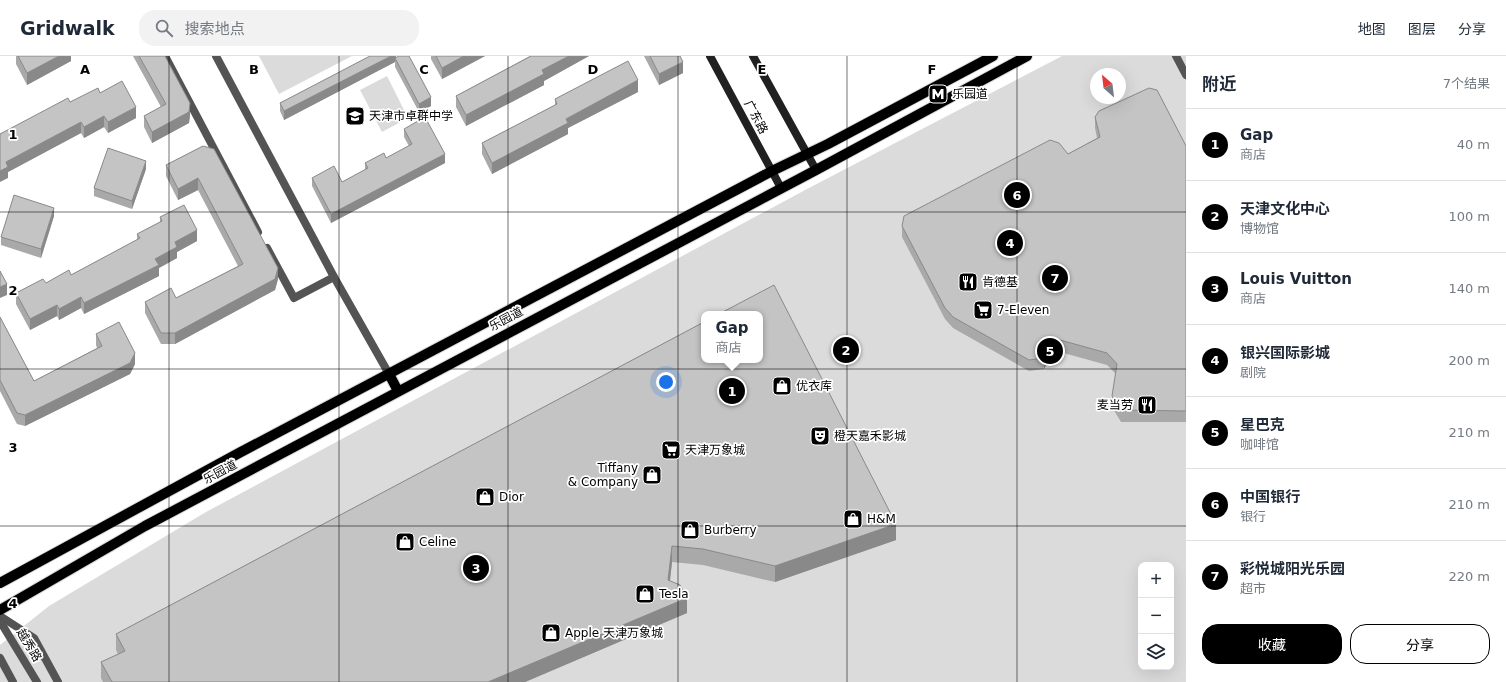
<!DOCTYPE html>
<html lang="zh">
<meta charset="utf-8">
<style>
:root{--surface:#fff;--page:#f2f2f3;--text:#1f2937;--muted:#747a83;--line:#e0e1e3;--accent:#000}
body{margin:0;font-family:"DejaVu Sans","Noto Sans SC",sans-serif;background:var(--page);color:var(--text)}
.controls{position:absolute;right:12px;bottom:12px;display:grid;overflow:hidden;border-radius:8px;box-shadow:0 4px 16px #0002}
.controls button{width:36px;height:36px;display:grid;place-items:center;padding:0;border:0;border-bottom:1px solid var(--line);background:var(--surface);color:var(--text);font:20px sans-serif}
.compass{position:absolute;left:1090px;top:12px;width:36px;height:36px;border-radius:50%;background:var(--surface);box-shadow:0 4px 16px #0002;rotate:332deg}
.you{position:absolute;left:666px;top:326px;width:14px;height:14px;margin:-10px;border:3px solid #fff;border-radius:50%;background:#1a73e8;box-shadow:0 0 0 6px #1a73e833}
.badge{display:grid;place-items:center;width:26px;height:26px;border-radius:50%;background:var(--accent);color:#fff;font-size:13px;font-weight:700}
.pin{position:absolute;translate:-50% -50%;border:2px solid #fff;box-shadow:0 1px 4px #0006}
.popup{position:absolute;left:701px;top:255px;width:62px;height:52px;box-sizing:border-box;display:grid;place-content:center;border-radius:8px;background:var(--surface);filter:drop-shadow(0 1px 3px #0005);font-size:13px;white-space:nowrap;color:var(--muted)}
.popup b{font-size:15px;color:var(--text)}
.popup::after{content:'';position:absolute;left:50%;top:100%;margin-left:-8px;border:8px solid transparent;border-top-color:var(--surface)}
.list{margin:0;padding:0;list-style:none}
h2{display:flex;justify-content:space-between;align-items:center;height:52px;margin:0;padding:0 16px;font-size:17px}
h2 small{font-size:13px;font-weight:400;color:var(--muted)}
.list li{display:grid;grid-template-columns:26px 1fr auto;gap:12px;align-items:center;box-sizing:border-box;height:72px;padding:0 16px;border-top:1px solid var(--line)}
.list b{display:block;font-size:15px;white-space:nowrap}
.list p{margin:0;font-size:13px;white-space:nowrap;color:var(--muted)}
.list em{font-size:13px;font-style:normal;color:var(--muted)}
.actions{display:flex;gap:8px;padding:12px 16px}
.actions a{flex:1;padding:9px 0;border:1px solid var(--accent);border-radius:16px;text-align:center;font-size:14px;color:var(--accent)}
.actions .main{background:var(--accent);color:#fff}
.icon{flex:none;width:22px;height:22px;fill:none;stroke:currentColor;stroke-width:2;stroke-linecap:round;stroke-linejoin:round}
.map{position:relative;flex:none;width:1186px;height:626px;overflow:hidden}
header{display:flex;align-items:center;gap:24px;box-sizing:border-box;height:56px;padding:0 20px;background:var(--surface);border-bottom:1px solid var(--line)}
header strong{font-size:19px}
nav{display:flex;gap:22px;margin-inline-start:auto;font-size:14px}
.search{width:280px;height:36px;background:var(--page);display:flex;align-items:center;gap:10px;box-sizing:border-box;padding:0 14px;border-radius:16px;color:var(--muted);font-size:15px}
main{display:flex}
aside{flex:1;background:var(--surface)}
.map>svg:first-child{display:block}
</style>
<header>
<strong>Gridwalk</strong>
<div class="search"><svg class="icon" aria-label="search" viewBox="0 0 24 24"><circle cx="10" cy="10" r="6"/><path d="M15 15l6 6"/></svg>搜索地点</div>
<nav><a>地图</a><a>图层</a><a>分享</a></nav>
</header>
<main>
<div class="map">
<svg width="1186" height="626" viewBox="0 0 1186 626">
<rect width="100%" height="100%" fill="#fff"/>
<g fill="#dbdbdb" fill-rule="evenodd">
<path d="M259 0H352L279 38Z"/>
<path d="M1062 0H1186V626H0V589L49 550 206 456 807 133ZM1096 18H1120V42H1096ZM704 258H760V304H704ZM1141 509H1171V611H1141Z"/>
<path d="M387 20 408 62 382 76 360 34Z"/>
</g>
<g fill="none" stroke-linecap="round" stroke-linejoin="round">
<defs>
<g id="primary">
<path d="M389 318 398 335"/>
<path d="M0 527 239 397 772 115 828 88 993 0"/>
<path d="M0 554 145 470 816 114 1027 0"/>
</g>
</defs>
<use href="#primary" stroke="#dbdbdb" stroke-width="12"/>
<g stroke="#545454" stroke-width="8">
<path d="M165 0 258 176"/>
<path d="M216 0 334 221 389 318"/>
<path d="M1176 0 1186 19"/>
<path d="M267 192 294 242 334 221"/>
<path d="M0 560 34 582 58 626"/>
</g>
<g stroke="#545454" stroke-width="8">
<path d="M0 565 37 626"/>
<path d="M0 602 13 626"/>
</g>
<g stroke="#212121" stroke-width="8">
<path d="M710 0 781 132"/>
<path d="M753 0 816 114"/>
</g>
<use href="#primary" stroke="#000" stroke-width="10"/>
</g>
<g fill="#a9a9a9">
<path d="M16 0H71V5L27 29 16 8Z"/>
<path d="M133 0H165L190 59 189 67 152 87 144 71V60L161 51Z"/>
<path d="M396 0V2L431 50 419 56 395 11V6L284 64 280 55V47Z"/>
<path d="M431 0H485L442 23 431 3Z"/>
<path d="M530 0H589L544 25V29L466 70 456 51V40Z"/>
<path d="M644 0H680L683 17 659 29Z"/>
<path d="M638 36 568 72V78L492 118 482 98V87L555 49V43Z"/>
<path d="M100 37 136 62 108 77 104 71 84 82 81 77 8 116V122L0 78 70 46Z"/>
<path d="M1095 61 1186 90V366H1121L1112 351V340L1116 318 1107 309 1060 296 1052 299 1044 313 1029 315 953 272 945 263 902 181V170L1068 98 1097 82 1095 72Z"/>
<path d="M404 73 445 107 331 167 312 130V122L342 126 365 114V107L386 102 409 90 404 81Z"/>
<path d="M203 90 278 223 275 234 175 288H161L145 257V246L176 242 238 210 198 134 178 144 166 120V109Z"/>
<path d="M146 113 132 153 94 140V132Z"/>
<path d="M54 160 41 202 1 189V181Z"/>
<path d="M160 161 197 185 177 196V202L159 212V220L84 258 81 252 59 264 57 260 30 274 16 248V237L71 219 137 184V178L160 166Z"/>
<path d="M0 261 34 325 97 292 96 289V278L135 308 130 318 25 370 17 368 0 335Z"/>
<path d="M704 266 896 484 775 526 703 509 672 506 670 525 687 557 525 626H103L101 622V606L118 598 116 594V578Z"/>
</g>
<g fill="#898989">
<path d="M59 0H71V5L27 29V17Z"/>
<path d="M391 0H396L395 6 284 64V55Z"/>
<path d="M464 0H485L442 23V12Z"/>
<path d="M569 0H589L544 25V29L466 70V59L542 14Z"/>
<path d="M683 6V17L659 29V18Z"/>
<path d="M638 24V36L568 72V78L492 118V107L566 63Z"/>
<path d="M431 41V50L419 56V48Z"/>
<path d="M190 47V59L189 67 152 87V76Z"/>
<path d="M136 51V62L108 77V66Z"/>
<path d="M104 60V71L84 82V71Z"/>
<path d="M81 66V77L8 116V122L0 126V115L6 106Z"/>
<path d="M445 98V107L331 167V158Z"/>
<path d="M146 105V113L132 153V145Z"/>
<path d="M198 122V134L178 144V133Z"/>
<path d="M54 152V160L41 202V193Z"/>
<path d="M197 174V185L177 196V202L159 212V220L84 258V247L155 203 175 186Z"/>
<path d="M278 212V223L275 234 175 288V277Z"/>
<path d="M7 228V239L0 242V231Z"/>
<path d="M81 241V252L59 264V253Z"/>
<path d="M57 249V260L30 274V263Z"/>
<path d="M1060 284V296L1052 299 1044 313V302L1052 288Z"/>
<path d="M135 297V308L130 318 25 370V359Z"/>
<path d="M896 468V484L775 526V510Z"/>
<path d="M672 490V506L668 540V524Z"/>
<path d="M687 542V557L525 626H488Z"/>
</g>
<g fill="#c4c4c4" stroke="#898989">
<path d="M18 0H59L27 17Z"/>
<path d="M139 0H165L190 47 189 56 152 76 144 60 166 48Z"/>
<path d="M370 0H391L284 55 280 47Z"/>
<path d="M399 0H409L431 41 419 48 395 2Z"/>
<path d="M436 0H464L442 12Z"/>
<path d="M531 0H569L542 14 544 18 466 59 456 40Z"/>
<path d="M650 0H680L683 6 659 18Z"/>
<path d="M628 5 638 24 566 63 568 67 492 107 482 87 557 48 555 43Z"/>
<path d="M122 25 136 51 108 66 104 60 84 71 81 66 6 106 8 111 0 115V78L68 42 70 46 98 32 100 37Z"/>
<path d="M1149 32 1157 34 1186 90V355L1121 354 1112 340 1117 308 1107 297 1060 284 1052 288 1044 302 1029 304 953 261 945 252 902 170 904 160 1050 84 1059 87 1068 98 1100 81 1095 61 1099 55Z"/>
<path d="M425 61 445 98 331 158 312 122 334 110 342 126 368 112 365 107 384 97 386 102 412 88 404 73Z"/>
<path d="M203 90 214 93 278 212 275 223 175 277H161L145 246 171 232 176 242 243 208 198 122 178 133 166 109Z"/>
<path d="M108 92 146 105 132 145 94 132Z"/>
<path d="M14 139 54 152 41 193 1 181Z"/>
<path d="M184 149 197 174 175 186 177 191 155 203 159 209 84 247 81 241 59 253 57 249 30 263 16 237 43 223 46 227 69 214 71 219 140 182 137 178 162 165 160 161Z"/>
<path d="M0 215 7 228 0 231Z"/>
<path d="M774 229 896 468 775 510 703 493 672 490 668 524 680 529 687 542 488 626H112L101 606 125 595 116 578 704 266V304H760V258H719Z"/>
<path d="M0 261 34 325 102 290 96 278 119 266 135 297 130 307 25 359 17 357 0 324Z"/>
</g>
<path fill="none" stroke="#000" stroke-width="1" stroke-opacity="0.55" d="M169 0V626M339 0V626M508 0V626M678 0V626M847 0V626M1017 0V626M0 156H1186M0 313H1186M0 470H1186"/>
<defs>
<symbol id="metro-square" viewBox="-11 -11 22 22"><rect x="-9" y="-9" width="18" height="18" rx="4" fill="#000" stroke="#fff"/><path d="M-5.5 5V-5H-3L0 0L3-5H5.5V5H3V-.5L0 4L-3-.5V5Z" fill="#fff"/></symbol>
<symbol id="school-square" viewBox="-11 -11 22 22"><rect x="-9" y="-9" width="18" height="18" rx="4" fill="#000" stroke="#fff"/><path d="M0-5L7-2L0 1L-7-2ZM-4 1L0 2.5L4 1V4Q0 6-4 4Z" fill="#fff"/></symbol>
<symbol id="restaurant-square" viewBox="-11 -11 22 22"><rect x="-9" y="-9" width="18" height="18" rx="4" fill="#000" stroke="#fff"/><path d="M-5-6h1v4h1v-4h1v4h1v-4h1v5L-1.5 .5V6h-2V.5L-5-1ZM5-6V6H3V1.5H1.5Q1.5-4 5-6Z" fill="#fff"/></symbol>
<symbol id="supermarket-square" viewBox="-11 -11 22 22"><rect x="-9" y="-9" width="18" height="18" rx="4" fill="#000" stroke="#fff"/><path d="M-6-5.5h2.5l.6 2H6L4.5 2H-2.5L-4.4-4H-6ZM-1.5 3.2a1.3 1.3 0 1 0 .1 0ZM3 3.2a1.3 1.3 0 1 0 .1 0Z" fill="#fff"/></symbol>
<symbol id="shop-square" viewBox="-11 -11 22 22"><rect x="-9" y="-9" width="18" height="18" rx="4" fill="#000" stroke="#fff"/><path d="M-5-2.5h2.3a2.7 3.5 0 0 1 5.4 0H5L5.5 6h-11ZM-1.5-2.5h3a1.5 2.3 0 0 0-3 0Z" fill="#fff"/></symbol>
<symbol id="theatre-square" viewBox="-11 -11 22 22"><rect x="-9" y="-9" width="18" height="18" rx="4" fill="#000" stroke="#fff"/><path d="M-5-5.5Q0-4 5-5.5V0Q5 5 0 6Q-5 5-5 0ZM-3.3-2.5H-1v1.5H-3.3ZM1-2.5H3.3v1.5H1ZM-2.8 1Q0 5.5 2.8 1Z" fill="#fff"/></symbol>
</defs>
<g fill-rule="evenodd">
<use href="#metro-square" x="927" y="27" width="22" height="22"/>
<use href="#school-square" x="344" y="49" width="22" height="22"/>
<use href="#restaurant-square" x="957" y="215" width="22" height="22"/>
<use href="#supermarket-square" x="972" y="243" width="22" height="22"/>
<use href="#shop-square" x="771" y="319" width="22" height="22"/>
<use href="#restaurant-square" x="1136" y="338" width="22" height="22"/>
<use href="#theatre-square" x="809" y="369" width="22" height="22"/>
<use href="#supermarket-square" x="660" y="383" width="22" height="22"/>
<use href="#shop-square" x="641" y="408" width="22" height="22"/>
<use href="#shop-square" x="474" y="430" width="22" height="22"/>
<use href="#shop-square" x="842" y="452" width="22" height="22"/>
<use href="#shop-square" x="679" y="463" width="22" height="22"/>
<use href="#shop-square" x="394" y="475" width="22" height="22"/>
<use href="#shop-square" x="634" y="527" width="22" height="22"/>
<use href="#shop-square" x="540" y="566" width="22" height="22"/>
</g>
<g text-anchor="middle" stroke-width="3.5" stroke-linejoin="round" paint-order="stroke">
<g font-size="12" fill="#000" stroke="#fff" text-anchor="start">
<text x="952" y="42">乐园道</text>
<text x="369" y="64">天津市卓群中学</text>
<text x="982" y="230">肯德基</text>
<text x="997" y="258">7-Eleven</text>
<text x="796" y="334">优衣库</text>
<text x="1133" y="353" text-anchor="end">麦当劳</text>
<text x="834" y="384">橙天嘉禾影城</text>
<text x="685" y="398">天津万象城</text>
<text x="638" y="416" text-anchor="end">Tiffany<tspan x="638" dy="14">&amp; Company</tspan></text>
<text x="499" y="445">Dior</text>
<text x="867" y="467">H&amp;M</text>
<text x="704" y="478">Burberry</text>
<text x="419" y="490">Celine</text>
<text x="659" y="542">Tesla</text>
<text x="565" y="581">Apple 天津万象城</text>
</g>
<g font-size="12" fill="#000" stroke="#fff">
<text transform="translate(756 61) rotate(62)" y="4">广东路</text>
<text transform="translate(506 263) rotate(-28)" y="4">乐园道</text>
<text transform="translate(220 416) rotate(-28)" y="4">乐园道</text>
<text transform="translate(29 589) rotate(59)" y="4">越秀路</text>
</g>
</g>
<g font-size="13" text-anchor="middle" font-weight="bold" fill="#000" stroke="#fff" stroke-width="3.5" stroke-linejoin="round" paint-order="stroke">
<text x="85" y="18">A</text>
<text x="254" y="18">B</text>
<text x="424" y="18">C</text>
<text x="593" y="18">D</text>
<text x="762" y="18">E</text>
<text x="932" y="18">F</text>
<text x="13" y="83">1</text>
<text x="13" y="239">2</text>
<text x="13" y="396">3</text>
<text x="13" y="552">4</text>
</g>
</svg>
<div class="controls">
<button>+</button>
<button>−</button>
<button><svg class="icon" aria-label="layers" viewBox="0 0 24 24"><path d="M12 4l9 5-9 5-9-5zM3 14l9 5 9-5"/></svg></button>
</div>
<svg class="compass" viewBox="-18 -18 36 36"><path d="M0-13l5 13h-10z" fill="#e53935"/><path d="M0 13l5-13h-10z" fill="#747a83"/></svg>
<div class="you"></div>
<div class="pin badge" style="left:732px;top:335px">1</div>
<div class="popup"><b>Gap</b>商店</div>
<div class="pin badge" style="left:846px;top:294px">2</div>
<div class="pin badge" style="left:476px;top:512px">3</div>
<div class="pin badge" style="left:1010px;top:187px">4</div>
<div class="pin badge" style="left:1050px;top:295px">5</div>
<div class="pin badge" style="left:1017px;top:139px">6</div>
<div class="pin badge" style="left:1055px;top:222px">7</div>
</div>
<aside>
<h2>附近<small>7个结果</small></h2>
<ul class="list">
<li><span class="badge">1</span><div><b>Gap</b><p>商店</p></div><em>40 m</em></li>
<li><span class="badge">2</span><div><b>天津文化中心</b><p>博物馆</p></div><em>100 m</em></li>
<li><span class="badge">3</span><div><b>Louis Vuitton</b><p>商店</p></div><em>140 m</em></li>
<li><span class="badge">4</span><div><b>银兴国际影城</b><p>剧院</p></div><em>200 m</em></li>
<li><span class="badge">5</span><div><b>星巴克</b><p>咖啡馆</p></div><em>210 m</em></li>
<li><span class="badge">6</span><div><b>中国银行</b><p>银行</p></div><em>210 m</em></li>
<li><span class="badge">7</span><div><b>彩悦城阳光乐园</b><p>超市</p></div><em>220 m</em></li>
</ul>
<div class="actions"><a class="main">收藏</a><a>分享</a></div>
</aside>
</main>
